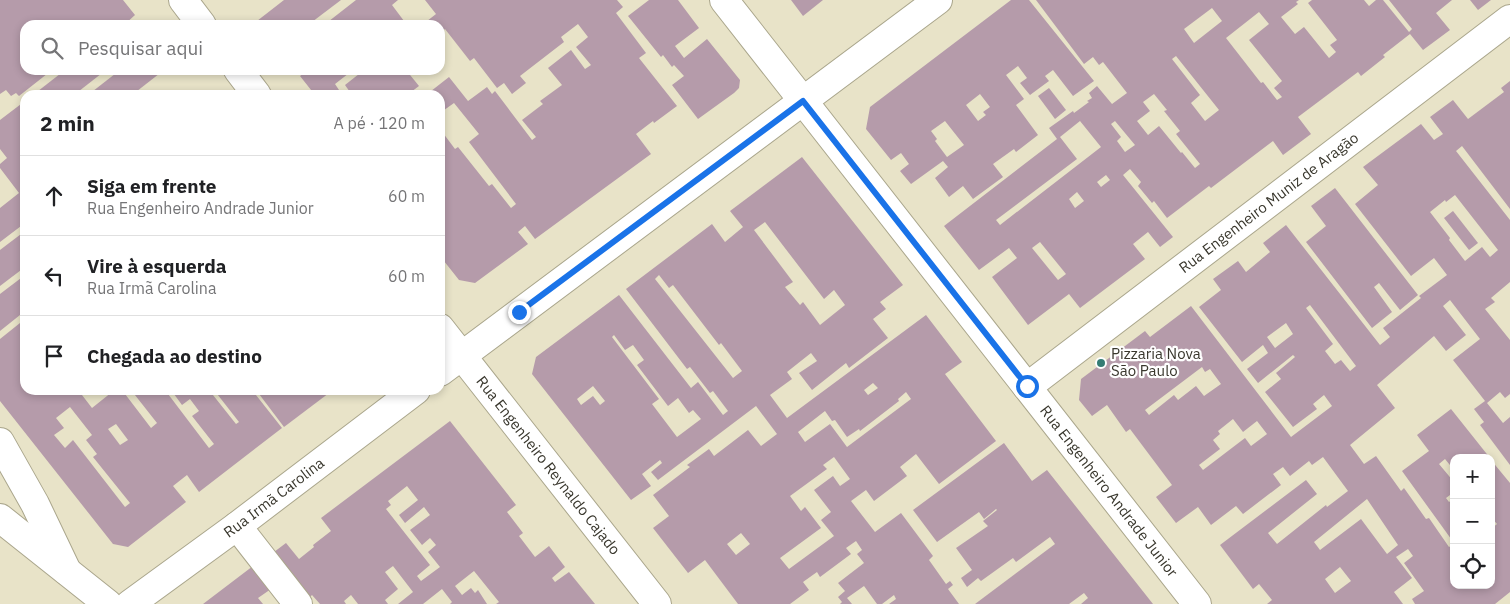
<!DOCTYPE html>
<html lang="pt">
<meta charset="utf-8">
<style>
:root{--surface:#fff;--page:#f2f2f2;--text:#202124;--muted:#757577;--line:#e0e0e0}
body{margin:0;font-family:"IBM Plex Sans",sans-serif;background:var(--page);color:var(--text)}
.controls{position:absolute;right:15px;bottom:15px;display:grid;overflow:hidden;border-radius:10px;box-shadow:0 2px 8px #0003}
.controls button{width:45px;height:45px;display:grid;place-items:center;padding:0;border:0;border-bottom:1px solid var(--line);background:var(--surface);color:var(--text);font:25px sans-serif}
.stop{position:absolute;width:15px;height:15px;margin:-11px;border:4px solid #1a73e8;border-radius:50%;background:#fff}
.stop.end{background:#1a73e8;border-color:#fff;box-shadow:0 1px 5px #0008}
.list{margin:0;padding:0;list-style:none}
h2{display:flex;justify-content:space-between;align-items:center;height:65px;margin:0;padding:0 20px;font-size:21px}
h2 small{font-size:16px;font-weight:400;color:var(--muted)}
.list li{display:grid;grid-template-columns:32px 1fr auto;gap:15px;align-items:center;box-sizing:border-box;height:80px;padding:0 20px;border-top:1px solid var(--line)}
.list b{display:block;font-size:19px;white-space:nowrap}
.list p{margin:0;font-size:16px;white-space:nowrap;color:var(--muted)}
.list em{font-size:16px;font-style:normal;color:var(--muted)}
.icon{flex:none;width:28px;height:28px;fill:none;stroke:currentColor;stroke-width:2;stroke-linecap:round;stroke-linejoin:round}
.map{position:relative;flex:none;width:1510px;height:604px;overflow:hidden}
.search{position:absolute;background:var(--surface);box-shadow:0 2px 8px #0003;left:20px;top:20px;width:425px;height:55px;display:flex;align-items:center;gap:12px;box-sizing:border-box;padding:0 18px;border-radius:15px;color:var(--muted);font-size:19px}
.panel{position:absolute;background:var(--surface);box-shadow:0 2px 8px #0003;left:20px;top:90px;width:425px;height:305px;border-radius:15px}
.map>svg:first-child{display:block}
</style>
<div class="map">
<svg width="1510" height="604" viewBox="0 0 1510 604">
<rect width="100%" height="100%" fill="#e8e3c8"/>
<g fill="#b59baa" fill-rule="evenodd">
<path d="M0 0H123L135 15 124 25H25V70H52L19 96 16 93 11 96 6 90 0 94Z"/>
<path d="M284 0H341L308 25H260L257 21Z"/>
<path d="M356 0H398L392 5 407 25H324Z"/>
<path d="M425 0H617L623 7 616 13 646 53 639 58 677 106 654 123 653 121 636 134 651 154 535 239 525 226 518 232 528 244 475 283 459 280 440 256V129L455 149 458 147 489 186 492 184 511 208 516 204 469 142 479 134 454 103 440 113V95H426L449 77 468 101 487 87 492 94 495 91 532 140 536 137 522 120 543 104 540 101 562 85 548 68 571 50 585 69 591 65 576 47 588 37 578 24 561 37 564 42 520 76 526 83 512 94 504 83 497 88 474 58 470 61 445 29 440 33V25H422L436 14Z"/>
<path d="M649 0H678L699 28 675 46 684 58 707 39 740 80 739 88 734 93 698 119 672 85 684 76 674 65 672 67 663 55 661 57 628 16Z"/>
<path d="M791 0H823L803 16Z"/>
<path d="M1011 0H1029L1094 81 1073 96 1053 70 1045 76 1049 81 1030 95 1020 83 1027 78 1018 66 1006 75 1024 99 1016 105 1038 135 1016 152 1014 149 993 164 1003 177 973 199 963 186 949 197 935 178 948 167 943 161 911 184 900 171 909 164 901 153 891 160 866 129 870 107ZM980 94 990 107 983 112 986 115 978 121 966 105ZM945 121 964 145 947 157 935 141 937 139 931 131Z"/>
<path d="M1036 0H1299L1296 2 1298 4 1281 17 1295 34 1304 27 1329 58 1336 52 1330 45 1337 40 1308 3 1312 0H1364L1369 6 1376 0H1383L1409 32 1412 29 1389 0H1452L1436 13 1450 30 1423 50 1410 34 1383 55 1385 57 1361 76 1358 72 1298 117 1311 134 1283 155 1273 141 1211 188 1209 186 1167 218 1154 201 1152 203 1138 186 1141 182 1130 169 1123 175 1173 237 1160 247 1148 232 1133 244 1145 259 1080 308 1069 294 1028 325 992 277 1017 258 1009 248 979 270 944 226 1057 139 1049 128 1073 111 1074 113 1089 102 1087 101 1092 98 1089 93 1097 86 1112 104 1127 93 1103 62 1099 65 1093 57 1084 64ZM1212 8 1222 21 1194 43 1184 29ZM1259 12 1269 24 1249 40 1282 81 1274 88 1282 97 1277 100 1263 82 1261 83 1226 38ZM1176 56 1219 110 1205 121 1191 103 1200 95 1172 59ZM1154 94 1167 110 1164 111 1180 131 1176 134 1200 164 1195 168 1182 152 1181 153 1159 126 1148 135 1137 121 1150 111 1143 102ZM1080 121 1101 147 1000 225 996 220 1077 159 1060 137ZM1115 121 1135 145 1125 152 1117 141 1121 137 1111 124ZM1106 175 1110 180 1101 187 1097 182ZM1077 192 1084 201 1075 208 1069 199ZM1040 242 1066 274 1058 280 1032 248Z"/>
<path d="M1470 0H1491L1478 10Z"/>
<path d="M65 70H106L74 95H33Z"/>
<path d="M120 70H164L132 95H88Z"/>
<path d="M308 70H353L335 84 339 90 332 95H315L300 76Z"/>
<path d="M364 70H406L419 86 407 95H352L345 85Z"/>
<path d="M1510 81V209L1462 146 1456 151 1510 220V282L1491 298 1495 302 1485 309 1510 340V394L1505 398 1500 392 1487 403 1503 423 1510 417V465L1480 425 1484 422 1474 409 1485 401 1453 360 1480 339 1450 300 1443 306 1466 335 1446 351 1434 336 1377 385 1395 408 1350 445 1364 464 1376 456 1401 491 1404 488 1426 519 1429 518 1449 547 1454 544V585H1491V534L1493 533 1491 529 1497 524 1491 517V460L1510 483V592L1495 604H1415L1412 599 1424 591 1404 563 1413 556 1408 549 1396 557 1412 578 1394 592 1403 604H1267L1272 600 1259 584 1253 589 1220 545 1306 480 1317 494 1268 533 1277 544 1326 505 1327 507 1348 491 1323 457 1312 465 1309 461 1290 476 1283 467 1273 474 1281 485 1243 514 1236 506 1211 525 1198 507 1176 523 1156 497 1172 485 1130 429 1126 432 1107 405 1092 416 1079 400 1081 379 1145 331 1150 337 1191 306 1291 437 1332 406 1324 395 1313 404 1317 409 1293 427 1265 392 1281 379 1276 373 1295 357 1293 355 1258 383 1247 369 1268 353 1263 345 1242 362 1199 307 1221 290 1213 279 1238 261 1246 272 1270 252 1263 243 1286 225 1380 345 1390 337 1383 328 1421 298 1419 296 1447 275 1434 258 1411 276 1355 204 1378 185 1363 167 1421 124 1434 140 1443 134 1430 117 1453 100 1468 119 1504 92 1501 88ZM1455 195 1498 250 1490 257 1482 247 1465 261 1449 240 1450 238 1430 212 1445 200 1446 202ZM1310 305 1356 366 1350 371 1341 360 1335 364 1325 351 1333 344 1306 308ZM1286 323 1293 334 1275 348 1267 337ZM1202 367 1205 372 1210 369 1221 384 1204 396 1196 386 1178 400 1174 395 1149 415 1145 410ZM1233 419 1243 432 1257 421 1267 434 1251 446 1245 438 1203 470 1199 465 1220 449 1213 440 1220 434 1218 431ZM1367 499 1398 545 1387 554 1361 519 1320 550 1314 542ZM1340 567 1351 581 1335 593 1325 579Z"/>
<path d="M1049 88 1066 110 1055 119 1038 96Z"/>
<path d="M25 101V223L0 242V208L19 193 0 168V164L7 158 0 149V120Z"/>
<path d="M802 157 903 285 880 302 886 309 873 319 888 338 849 368 846 363 812 390 799 373 817 361 811 353 787 372 792 379 770 395 787 418 926 315 962 362 945 374 996 441 939 484 916 454 900 467 907 476 874 501 866 490 851 501 875 532 901 513 933 556 929 560 946 584 950 581 953 585 948 589 959 604H889L896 599 894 595 882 604H877L864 586 847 598 852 604H840L842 602 838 597 845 591 838 583 864 563 857 554 862 550 856 541 846 548 851 554 820 577 817 572 803 582 809 590 790 604H738L705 560 688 573 653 528 669 516 653 495 690 467 687 465 709 449 714 456 748 430 761 446 777 434 756 406 658 480 651 472 662 463 660 460 642 474 651 486 631 500 532 374 536 357 619 295 691 388 698 382 723 415 728 411 713 391 710 393 690 367 687 369 626 289 712 224 725 242 743 227 730 211ZM765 222 824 299 834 290 845 305 820 325 803 302 800 305 785 287 793 282 754 230ZM659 275 669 288 673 285 719 345 721 343 742 371 733 378 655 279ZM614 335 625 350 633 345 644 360 637 365 668 406 678 398 689 413 693 410 701 419 677 437 652 404 659 399 612 337ZM873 383 878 388 868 395 864 390ZM593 386 605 401 600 405 593 396 581 405 577 399ZM906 392 911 399 847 447 830 424 805 442 798 432 825 411 832 421 835 420 847 437 859 429 860 431 899 401 898 399ZM834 457 850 479 840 486 833 476 814 490 831 512 821 520 834 536 789 569 780 558 821 528 805 507 801 511 790 496 827 469 823 465ZM741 533 750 544 736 555 727 544Z"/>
<path d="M1335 188 1418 295 1400 310 1379 283 1374 287 1392 312 1372 328 1306 242 1326 226 1311 206Z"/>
<path d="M1453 211 1478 243 1469 250 1444 218Z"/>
<path d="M25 231V267L0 286V250Z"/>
<path d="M25 275V311L0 331V294Z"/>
<path d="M25 319V390H89L82 395 92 408 112 392 110 390H122L151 428 157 423 131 390H165L209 448 214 444 192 416 199 411 190 399 182 405 171 390H209L236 424 239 422 214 390H252L282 428 199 492 187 475 173 486 186 502 128 547 113 544 0 401V339ZM70 407 92 435 86 440 97 454 93 457 130 503 125 507 73 440 65 448 54 435 64 428 56 418ZM116 424 128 440 120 445 108 429Z"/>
<path d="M256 390H333L284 427Z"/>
<path d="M1451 409 1490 458H1454V470L1445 459 1439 464 1454 482V492L1446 498 1449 502 1452 500 1454 502V543L1402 471 1429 451 1417 435Z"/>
<path d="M450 421 516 505 507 512 523 533 519 536 535 557 549 546 565 567 552 578 555 582 569 572 595 604H496L499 602 474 571 455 586 462 595 471 588 475 593 478 590 487 604H450L452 602 442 589 423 604H398L413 592 393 566 385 572 398 589 385 600 388 604H358L351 595 344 601 346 604H320L312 595 309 598 274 552 286 543 299 559 314 547 313 545 331 531 321 518ZM407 486 418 500 399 515 405 523 424 507 430 515 410 530 422 545 430 538 436 545 428 552 440 567 421 581 417 576 430 565 386 509 391 505 388 501Z"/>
<path d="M1004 443 1032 481 1047 470 1153 604H1081L1088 598 1084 593 1069 604H975L1055 544 1050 537 1016 562 1013 558 981 581 978 578 967 587 961 578 972 570 956 548 988 526 983 521 997 510 996 509 984 519 979 512 937 542 913 510Z"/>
<path d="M253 566 271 589 258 598 263 604H203Z"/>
</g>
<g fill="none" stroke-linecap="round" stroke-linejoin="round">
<defs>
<g id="street">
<path d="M183 0 202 25"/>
<path id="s1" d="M724 0 1197 604"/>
<path d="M238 70 257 95"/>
<path id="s2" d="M440 328 657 604"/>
<path d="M440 372 938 0"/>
<path id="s3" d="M1027 387 1510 19"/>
<path d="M0 442 35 504 67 571"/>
<path d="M237 526 298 604"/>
<path id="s4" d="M130 604 237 526 416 390"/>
</g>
<path id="highway" d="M0 518 108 604"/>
</defs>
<use href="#street" stroke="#aaa68c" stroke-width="30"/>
<use href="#highway" stroke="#aaa68c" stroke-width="30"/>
<use href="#street" stroke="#fff" stroke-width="28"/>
<use href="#highway" stroke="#fff" stroke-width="28"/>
</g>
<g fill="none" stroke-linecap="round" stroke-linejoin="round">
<path stroke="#1a73e8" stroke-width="6" d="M519 312 803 101 1027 386"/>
</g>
<circle fill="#347c74" stroke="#fff" stroke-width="2" cx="1101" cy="363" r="5"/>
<g text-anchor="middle" stroke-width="4.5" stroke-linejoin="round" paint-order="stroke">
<g font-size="15" fill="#39372d" stroke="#fff">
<text dy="5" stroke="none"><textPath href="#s3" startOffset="304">Rua Engenheiro Muniz de Aragão</textPath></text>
<text dy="5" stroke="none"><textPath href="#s2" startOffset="175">Rua Engenheiro Reynaldo Cajado</textPath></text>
<text dy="5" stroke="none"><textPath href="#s1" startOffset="624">Rua Engenheiro Andrade Junior</textPath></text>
<text dy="5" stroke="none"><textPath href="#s4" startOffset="179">Rua Irmã Carolina</textPath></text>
</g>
<g font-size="15" fill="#39372d" stroke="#fff" text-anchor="start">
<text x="1111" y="359">Pizzaria Nova<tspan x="1111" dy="17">São Paulo</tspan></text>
</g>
</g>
</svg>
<div class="controls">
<button>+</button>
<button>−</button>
<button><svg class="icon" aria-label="locate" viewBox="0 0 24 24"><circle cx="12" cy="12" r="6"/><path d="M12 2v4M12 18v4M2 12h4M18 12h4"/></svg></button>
</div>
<div class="stop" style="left:1027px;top:386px"></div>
<div class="stop end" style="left:519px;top:312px"></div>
<div class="search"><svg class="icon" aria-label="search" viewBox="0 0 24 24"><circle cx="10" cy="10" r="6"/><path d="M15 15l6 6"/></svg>Pesquisar aqui</div>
<section class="panel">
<h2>2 min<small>A pé · 120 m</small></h2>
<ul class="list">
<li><svg class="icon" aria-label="ahead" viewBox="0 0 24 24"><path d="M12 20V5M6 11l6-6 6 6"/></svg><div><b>Siga em frente</b><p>Rua Engenheiro Andrade Junior</p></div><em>60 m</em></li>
<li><svg class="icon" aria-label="left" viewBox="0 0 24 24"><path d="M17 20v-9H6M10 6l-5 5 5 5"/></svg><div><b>Vire à esquerda</b><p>Rua Irmã Carolina</p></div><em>60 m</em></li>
<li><svg class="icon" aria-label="arrive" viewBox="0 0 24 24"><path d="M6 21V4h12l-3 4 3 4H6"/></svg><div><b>Chegada ao destino</b></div></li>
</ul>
</section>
</div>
